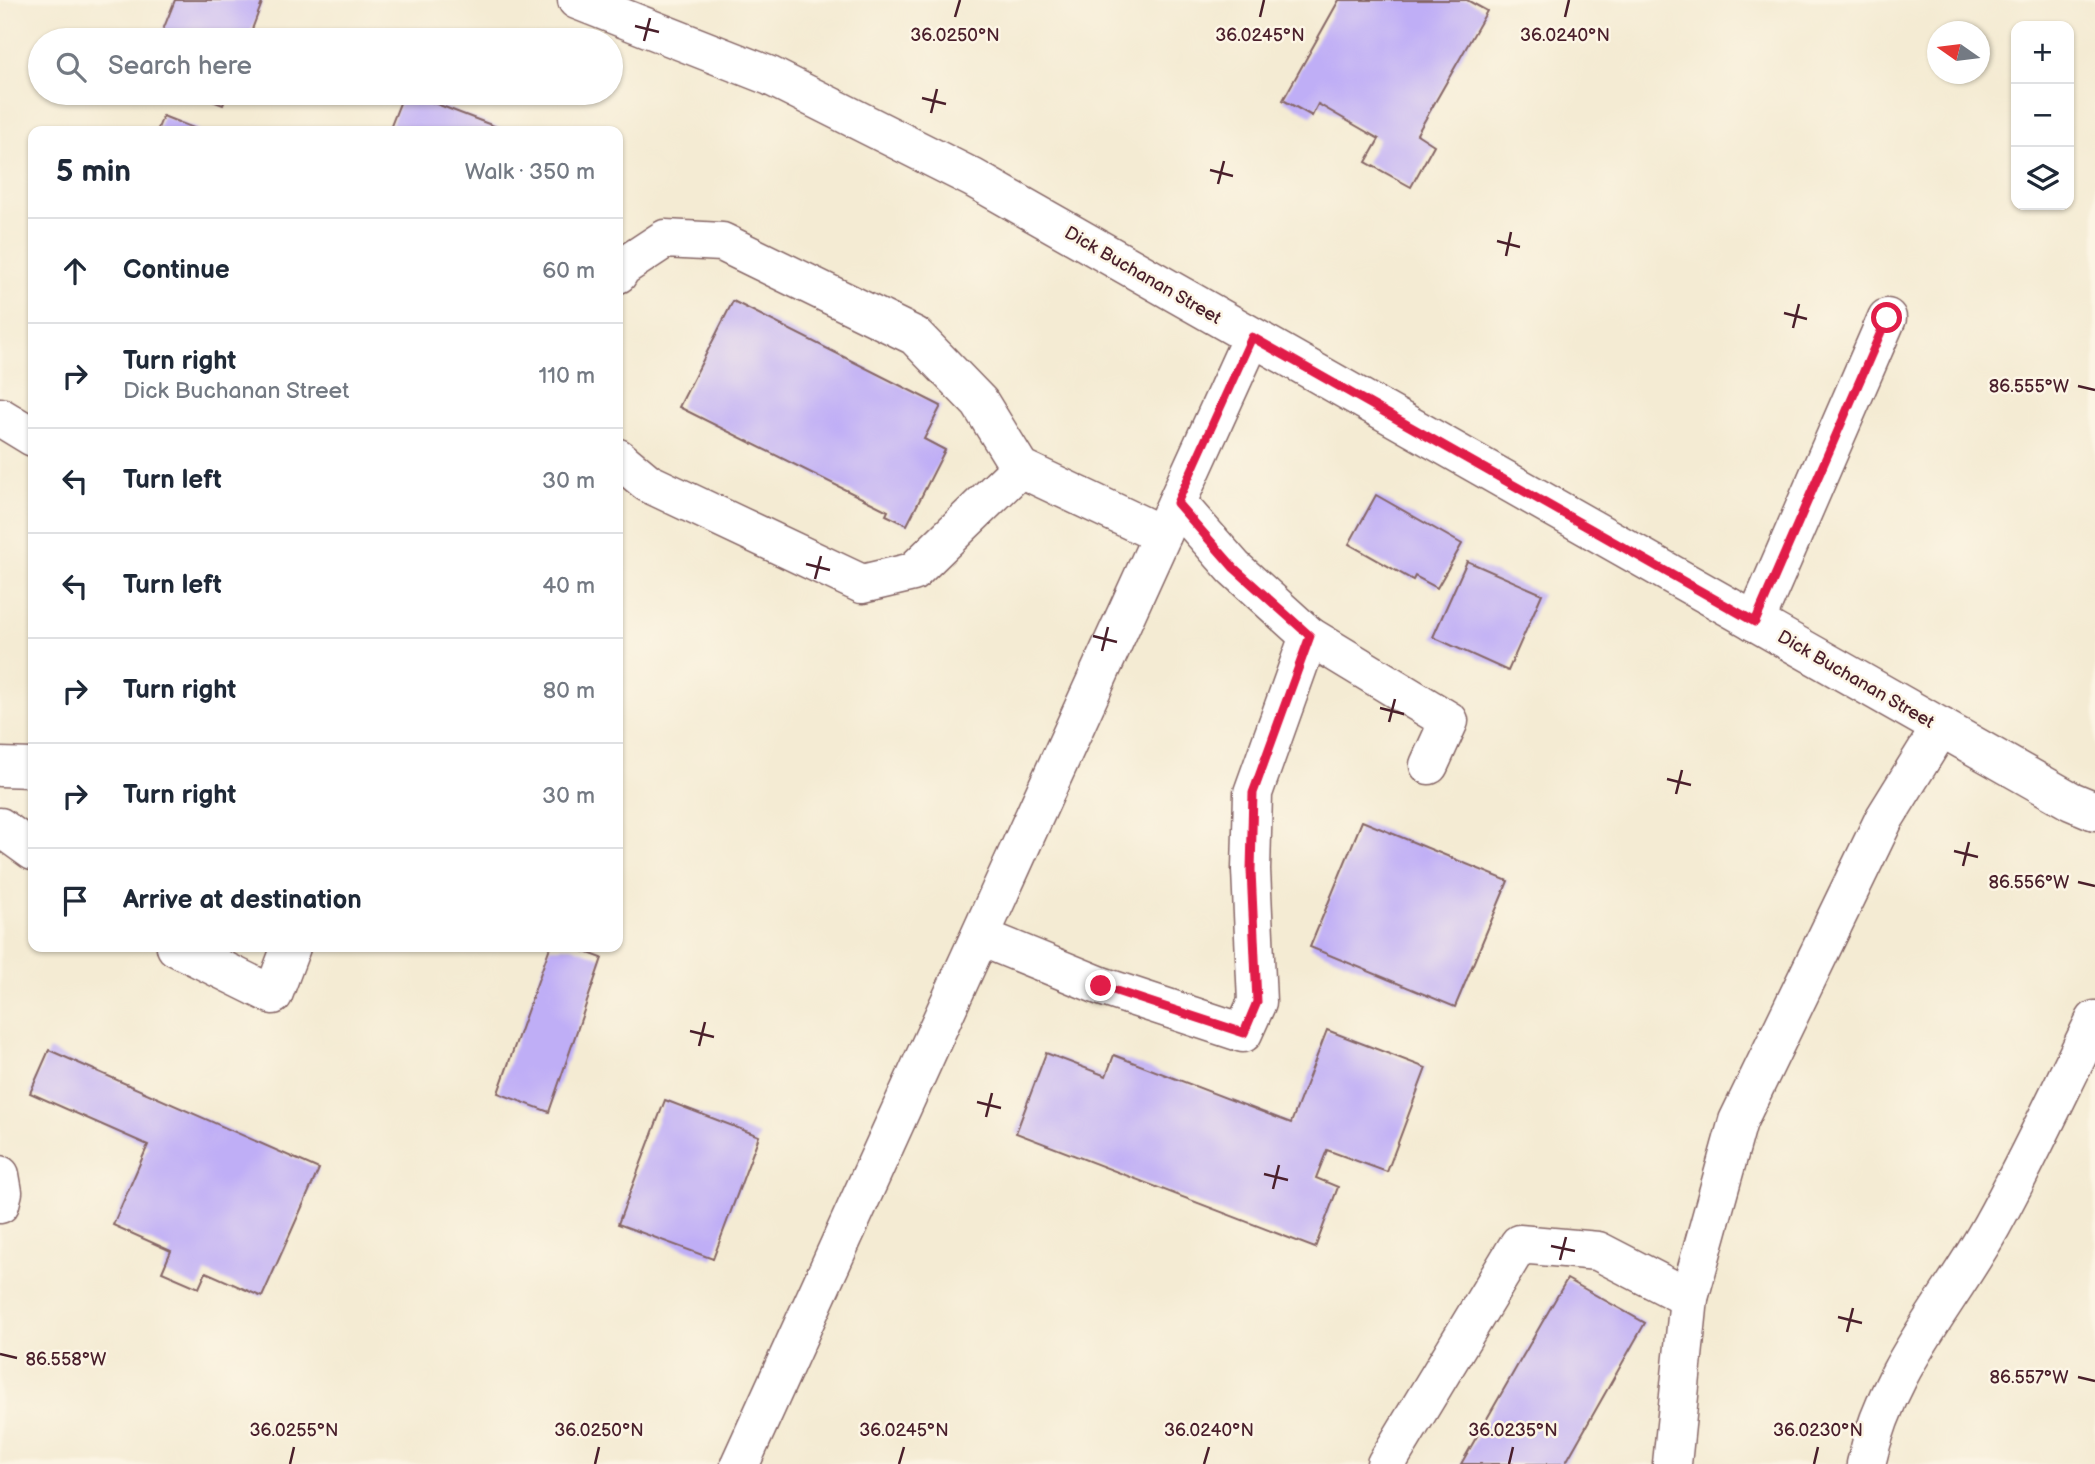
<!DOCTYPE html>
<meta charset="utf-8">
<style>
:root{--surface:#fff;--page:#f6f6f7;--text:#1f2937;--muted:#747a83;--line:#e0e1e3}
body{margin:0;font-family:"Balsamiq Sans",sans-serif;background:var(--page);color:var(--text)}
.controls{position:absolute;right:21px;top:21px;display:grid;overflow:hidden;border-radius:14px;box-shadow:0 2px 5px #0004}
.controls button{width:63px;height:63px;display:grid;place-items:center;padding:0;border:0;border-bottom:2px solid var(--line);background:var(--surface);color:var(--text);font:35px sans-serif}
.compass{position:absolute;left:1927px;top:21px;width:63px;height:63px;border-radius:50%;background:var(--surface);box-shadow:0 2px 5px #0004;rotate:284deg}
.stop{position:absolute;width:21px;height:21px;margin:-16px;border:5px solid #e11d48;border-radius:50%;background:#fff}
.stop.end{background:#e11d48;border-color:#fff;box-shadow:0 2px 7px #0008}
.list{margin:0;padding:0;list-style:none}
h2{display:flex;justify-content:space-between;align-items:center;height:91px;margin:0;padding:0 28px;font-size:30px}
h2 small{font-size:23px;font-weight:400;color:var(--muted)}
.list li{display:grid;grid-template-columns:46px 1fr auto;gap:21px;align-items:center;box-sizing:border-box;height:105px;padding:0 28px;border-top:2px solid var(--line)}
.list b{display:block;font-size:26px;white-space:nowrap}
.list p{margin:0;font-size:23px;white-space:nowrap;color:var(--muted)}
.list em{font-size:23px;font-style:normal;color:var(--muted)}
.icon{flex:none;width:38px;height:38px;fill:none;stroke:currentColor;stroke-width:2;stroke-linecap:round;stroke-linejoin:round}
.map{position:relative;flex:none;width:2095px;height:1464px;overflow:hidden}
.search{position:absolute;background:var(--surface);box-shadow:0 2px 5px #0004;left:28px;top:28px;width:595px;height:77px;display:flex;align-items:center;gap:18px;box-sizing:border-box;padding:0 24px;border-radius:38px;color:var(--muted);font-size:26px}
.panel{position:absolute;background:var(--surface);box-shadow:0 2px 5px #0004;left:28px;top:126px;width:595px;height:826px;border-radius:14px}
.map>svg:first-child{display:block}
</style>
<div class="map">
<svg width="2095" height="1464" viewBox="0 0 2095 1464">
<rect width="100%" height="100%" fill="#fcf5e5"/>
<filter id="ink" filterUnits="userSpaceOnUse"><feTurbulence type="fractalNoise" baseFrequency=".0143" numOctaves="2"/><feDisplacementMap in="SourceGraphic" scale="14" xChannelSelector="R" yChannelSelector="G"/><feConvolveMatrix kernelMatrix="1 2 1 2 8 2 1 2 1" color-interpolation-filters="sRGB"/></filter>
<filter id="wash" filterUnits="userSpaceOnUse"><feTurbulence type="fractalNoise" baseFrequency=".00686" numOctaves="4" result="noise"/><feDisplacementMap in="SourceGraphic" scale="28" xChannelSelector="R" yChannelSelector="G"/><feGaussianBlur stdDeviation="1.57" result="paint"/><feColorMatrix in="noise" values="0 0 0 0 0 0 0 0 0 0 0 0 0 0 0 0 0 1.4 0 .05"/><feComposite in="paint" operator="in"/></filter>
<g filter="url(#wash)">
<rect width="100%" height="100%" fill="#f4ebd3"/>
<g id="blocks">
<g fill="#bfaef6">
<path d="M175 0H263L248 40H159Z"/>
<path d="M1339 0H1467L1487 11 1417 134 1434 145 1411 187 1366 162 1379 139 1318 104 1312 116 1283 100Z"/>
<path d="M191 93H228L223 105Z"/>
<path d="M404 93H408L507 131H389Z"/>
<path d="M163 116 201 131H157Z"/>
<path d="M733 301 941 406 924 439 945 450 907 525 886 515 888 511 679 407Z"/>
<path d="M1376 495 1462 544 1437 588 1415 576 1413 580 1349 544Z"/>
<path d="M1467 561 1542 594 1508 671 1433 637Z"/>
<path d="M1362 821 1508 881 1455 1007 1310 947Z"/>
<path d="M550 947H572L602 958 549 1112 498 1093Z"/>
<path d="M1327 1030 1426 1068 1387 1172 1327 1150 1316 1178 1338 1187 1315 1248 1016 1133 1046 1053 1106 1076 1114 1055 1291 1123Z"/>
<path d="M49 1050 319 1169 262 1297 206 1272 199 1288 162 1272 171 1251 113 1225 148 1145 30 1093Z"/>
<path d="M665 1100 759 1136 713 1259 618 1224Z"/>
<path d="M1567 1279 1645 1323 1565 1464H1461Z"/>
</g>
</g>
</g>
<g filter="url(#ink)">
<use href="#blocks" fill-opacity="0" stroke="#866666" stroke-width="2"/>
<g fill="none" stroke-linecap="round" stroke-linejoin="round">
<defs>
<g id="minor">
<path d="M577 0 770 76 973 178 2071 801 2095 811"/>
<path d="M618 274 621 268 665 239 722 242 915 336 980 403 1020 468 1162 535"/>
<path d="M0 417 33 437"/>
<path d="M618 458 648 483 862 584 913 572 1020 468"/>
<path d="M1755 622 1887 318"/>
<path d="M1309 636 1449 721 1429 765"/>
<path d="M0 767 33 768"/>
<path d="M0 827 33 851"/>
<path d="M981 937 1101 986 1243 1033 1257 1002 1251 870 1253 793 1309 636 1234 568 1177 503"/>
<path d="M176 947 273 995 291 947"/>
<path d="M0 1175 3 1192 0 1204"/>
<path d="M740 1464 1252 337"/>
<path d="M1386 1464 1519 1244 1598 1251 1689 1298"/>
<path d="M1672 1464 1689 1298 1738 1121 1884 819 1941 727"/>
<path d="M1866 1464C1887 1368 1946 1308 1992 1225 2029 1158 2061 1088 2095 1020"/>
</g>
</defs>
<use href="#minor" stroke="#866666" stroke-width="41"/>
<use href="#minor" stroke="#fff" stroke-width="38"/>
</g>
</g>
<g fill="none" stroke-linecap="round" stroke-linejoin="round" filter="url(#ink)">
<path stroke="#e11d48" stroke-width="9" d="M1101 986 1244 1033 1257 1002 1251 870 1253 793 1310 636 1234 568 1177 503 1252 337 1755 622 1887 318"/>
</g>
<path fill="none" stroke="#4a1f2b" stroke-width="2.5" d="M955 17 960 0M1260 17 1264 0M1565 17 1569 0M635 26 659 32M644 41 650 18M922 98 946 104M931 113 937 89M1210 170 1233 176M1218 184 1224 161M1497 241 1520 247M1506 256 1511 232M1784 313 1807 319M1793 328 1799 304M2078 386 2095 390M806 564 830 570M815 579 821 556M1093 636 1117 642M1102 651 1108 627M1380 708 1404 714M1389 722 1395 699M1667 779 1691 785M1676 794 1682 770M1954 851 1978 857M1963 866 1969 842M2078 882 2095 886M690 1031 714 1037M699 1046 705 1022M977 1102 1001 1108M986 1117 992 1093M1264 1174 1288 1180M1273 1189 1279 1165M1551 1246 1575 1251M1560 1260 1566 1237M1838 1317 1862 1323M1847 1332 1853 1308M0 1354 17 1358M2078 1377 2095 1381M290 1464 294 1447M595 1464 599 1447M899 1464 904 1447M1204 1464 1209 1447M1509 1464 1513 1447M1814 1464 1818 1447"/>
<g text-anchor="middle" stroke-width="5" stroke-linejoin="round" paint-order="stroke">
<g font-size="18" fill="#4a1f2b" stroke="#fcf5e5">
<text transform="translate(1143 275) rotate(30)" y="6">Dick Buchanan Street</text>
<text transform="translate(1856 679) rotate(30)" y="6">Dick Buchanan Street</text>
</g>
</g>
<g font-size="18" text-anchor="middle" fill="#4a1f2b" stroke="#fcf5e5" stroke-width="5" stroke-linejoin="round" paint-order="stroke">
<text x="955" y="41">36.0250°N</text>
<text x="1260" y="41">36.0245°N</text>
<text x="1565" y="41">36.0240°N</text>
<text x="2029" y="392">86.555°W</text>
<text x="2029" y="888">86.556°W</text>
<text x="66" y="1365">86.558°W</text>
<text x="2029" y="1383">86.557°W</text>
<text x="294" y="1436">36.0255°N</text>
<text x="599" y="1436">36.0250°N</text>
<text x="904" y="1436">36.0245°N</text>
<text x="1209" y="1436">36.0240°N</text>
<text x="1513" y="1436">36.0235°N</text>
<text x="1818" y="1436">36.0230°N</text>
</g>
</svg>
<div class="controls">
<button>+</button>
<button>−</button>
<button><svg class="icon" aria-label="layers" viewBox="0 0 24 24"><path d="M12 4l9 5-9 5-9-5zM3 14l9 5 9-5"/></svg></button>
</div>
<svg class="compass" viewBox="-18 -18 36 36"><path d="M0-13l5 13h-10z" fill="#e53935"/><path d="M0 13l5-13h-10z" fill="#747a83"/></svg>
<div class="stop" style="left:1887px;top:318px"></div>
<div class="stop end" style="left:1101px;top:986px"></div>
<div class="search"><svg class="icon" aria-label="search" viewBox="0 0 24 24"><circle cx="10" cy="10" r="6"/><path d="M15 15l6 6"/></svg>Search here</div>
<section class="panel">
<h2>5 min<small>Walk · 350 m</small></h2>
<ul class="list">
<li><svg class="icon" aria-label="ahead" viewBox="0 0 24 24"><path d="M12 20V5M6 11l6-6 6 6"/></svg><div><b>Continue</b></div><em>60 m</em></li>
<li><svg class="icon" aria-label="right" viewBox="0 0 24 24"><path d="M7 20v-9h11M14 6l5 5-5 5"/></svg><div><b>Turn right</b><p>Dick Buchanan Street</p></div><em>110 m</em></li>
<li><svg class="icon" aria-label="left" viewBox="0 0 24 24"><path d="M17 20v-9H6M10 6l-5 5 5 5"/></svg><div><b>Turn left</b></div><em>30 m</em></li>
<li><svg class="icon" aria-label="left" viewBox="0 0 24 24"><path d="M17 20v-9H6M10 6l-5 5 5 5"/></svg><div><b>Turn left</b></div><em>40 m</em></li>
<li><svg class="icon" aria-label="right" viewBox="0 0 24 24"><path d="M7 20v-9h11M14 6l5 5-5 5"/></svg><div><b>Turn right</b></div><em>80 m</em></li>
<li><svg class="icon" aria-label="right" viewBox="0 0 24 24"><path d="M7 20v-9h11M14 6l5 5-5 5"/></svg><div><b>Turn right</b></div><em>30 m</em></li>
<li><svg class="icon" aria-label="arrive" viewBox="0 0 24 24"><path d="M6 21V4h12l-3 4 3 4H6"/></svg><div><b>Arrive at destination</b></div></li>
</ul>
</section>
</div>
